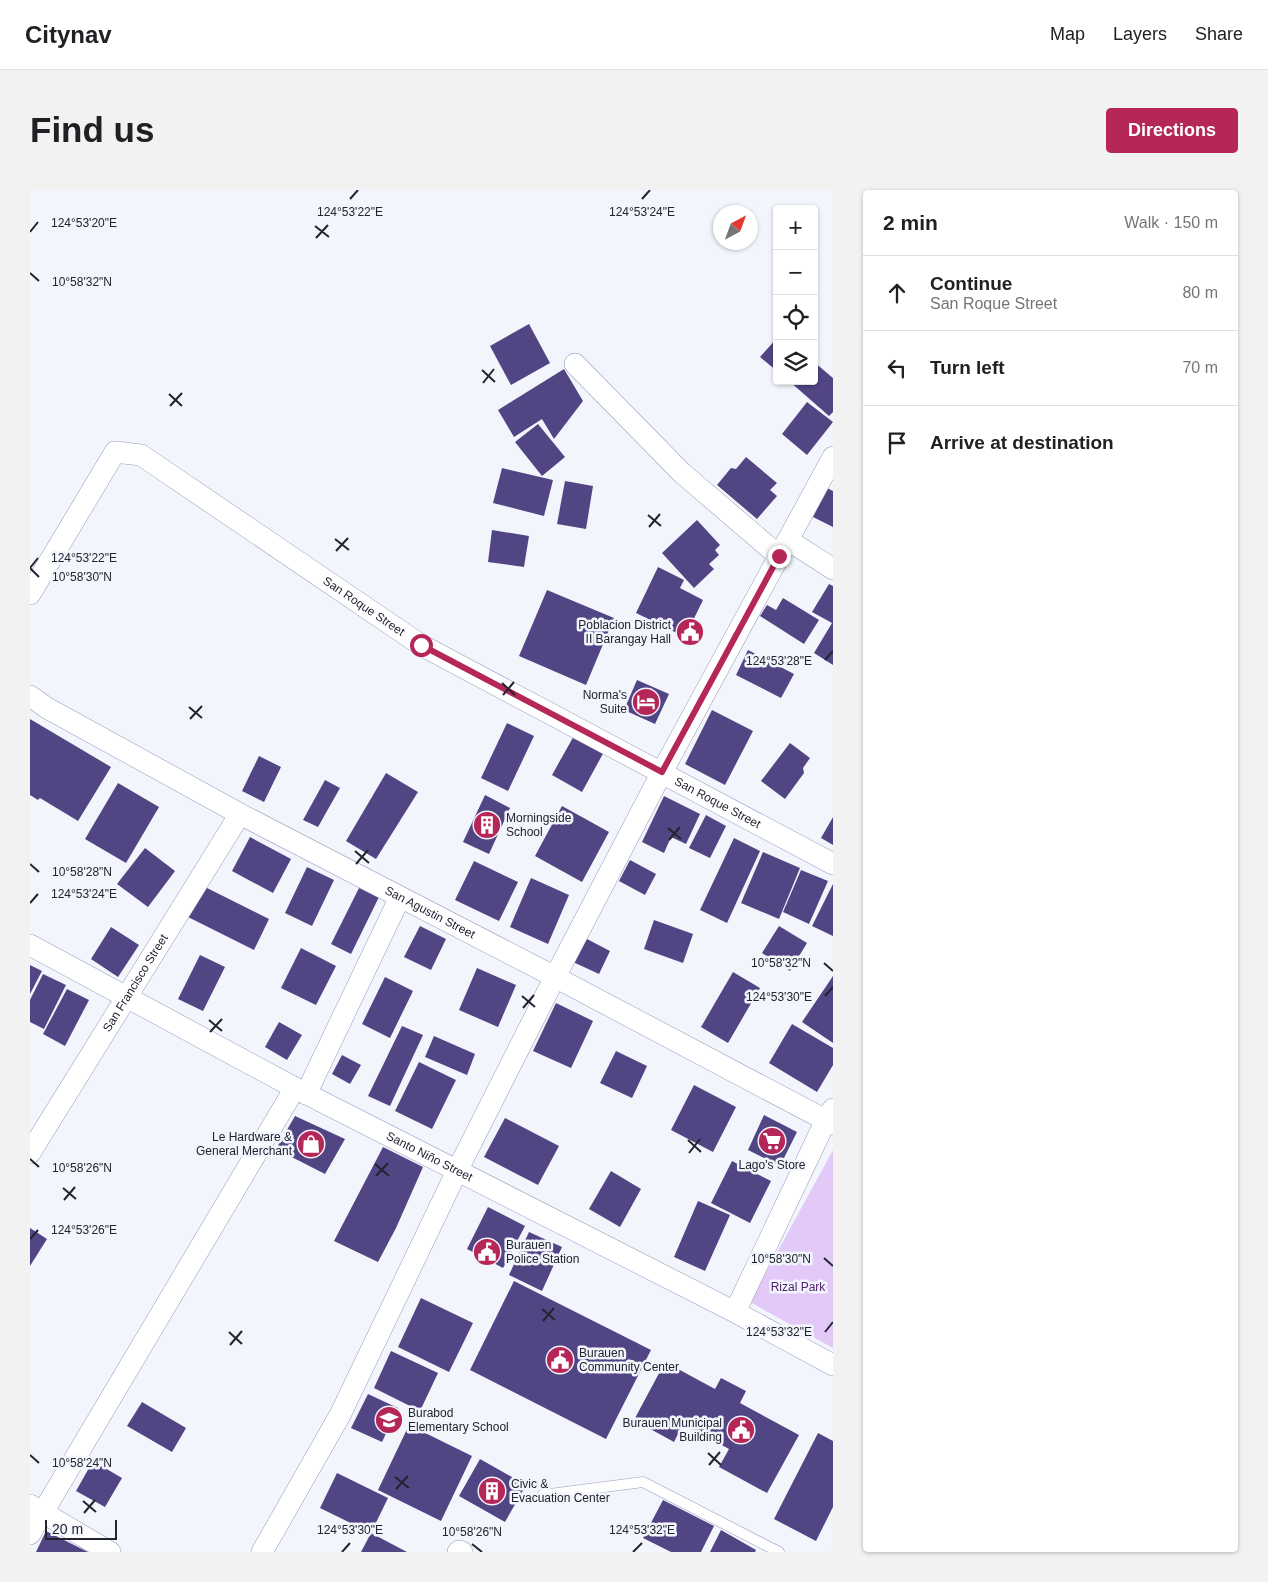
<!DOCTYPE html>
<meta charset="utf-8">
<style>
:root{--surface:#fff;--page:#f2f2f2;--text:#202124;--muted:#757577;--line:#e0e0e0;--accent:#b52659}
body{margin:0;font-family:Helvetica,sans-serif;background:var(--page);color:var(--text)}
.controls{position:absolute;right:15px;top:15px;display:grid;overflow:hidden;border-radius:5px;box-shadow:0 1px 4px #0004}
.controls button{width:45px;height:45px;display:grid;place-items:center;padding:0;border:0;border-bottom:1px solid var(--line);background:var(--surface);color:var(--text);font:25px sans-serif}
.compass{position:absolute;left:683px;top:15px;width:45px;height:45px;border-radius:50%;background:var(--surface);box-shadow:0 1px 4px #0004;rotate:41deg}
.scale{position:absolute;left:15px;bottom:12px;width:72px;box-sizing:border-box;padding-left:5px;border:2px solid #212431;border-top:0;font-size:14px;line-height:18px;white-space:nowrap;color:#212431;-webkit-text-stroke:4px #f3f5fc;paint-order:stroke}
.stop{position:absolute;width:15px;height:15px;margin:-11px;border:4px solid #b52659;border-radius:50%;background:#fff}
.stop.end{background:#b52659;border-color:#fff;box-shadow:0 1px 5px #0008}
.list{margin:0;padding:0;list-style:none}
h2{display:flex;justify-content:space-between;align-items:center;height:65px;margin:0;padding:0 20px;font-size:21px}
h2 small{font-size:16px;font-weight:400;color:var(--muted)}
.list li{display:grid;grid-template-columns:32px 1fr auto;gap:15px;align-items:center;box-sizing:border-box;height:75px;padding:0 20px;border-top:1px solid var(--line)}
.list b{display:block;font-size:19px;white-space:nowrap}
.list p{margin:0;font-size:16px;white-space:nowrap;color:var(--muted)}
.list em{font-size:16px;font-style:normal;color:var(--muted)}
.icon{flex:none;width:28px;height:28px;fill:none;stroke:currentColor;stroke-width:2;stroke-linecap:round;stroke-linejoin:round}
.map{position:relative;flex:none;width:803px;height:1362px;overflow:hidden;border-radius:5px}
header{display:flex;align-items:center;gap:30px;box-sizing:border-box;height:70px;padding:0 25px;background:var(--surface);border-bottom:1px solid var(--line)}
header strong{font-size:24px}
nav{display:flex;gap:28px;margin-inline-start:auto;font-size:18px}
.intro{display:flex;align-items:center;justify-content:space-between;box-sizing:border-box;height:120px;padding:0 30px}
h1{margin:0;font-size:35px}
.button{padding:12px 22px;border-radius:5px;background:var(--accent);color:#fff;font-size:18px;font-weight:700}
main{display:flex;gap:30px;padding:0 30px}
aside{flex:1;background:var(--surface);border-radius:5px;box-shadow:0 1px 4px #0004}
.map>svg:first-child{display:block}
</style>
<header>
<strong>Citynav</strong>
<nav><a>Map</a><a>Layers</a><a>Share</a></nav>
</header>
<div class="intro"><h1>Find us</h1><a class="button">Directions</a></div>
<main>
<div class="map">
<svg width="803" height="1362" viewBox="0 0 803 1362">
<rect width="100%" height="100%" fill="#f3f5fc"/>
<path fill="#e3c9f8" d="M803 960V1158L720 1112Z"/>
<g fill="#524584">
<path d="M499 134 520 173 481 195 460 156Z"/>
<path d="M747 148V181L730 167Z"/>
<path d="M784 172 803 188V222L799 226 759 191H784Z"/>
<path d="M534 179 553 211 524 249 512 229 484 247 468 220Z"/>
<path d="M777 212 803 232 777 265 752 244Z"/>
<path d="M508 234 535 267 512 286 485 252Z"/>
<path d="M716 267 747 293 740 300 747 306 727 329 687 295 701 278 706 279Z"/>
<path d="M472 278 523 290 514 326 463 313Z"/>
<path d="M535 291 563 296 556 339 527 334Z"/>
<path d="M797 298 803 301V337L783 327Z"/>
<path d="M667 330 690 355 685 360 689 365 679 374 684 379 664 398 632 363Z"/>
<path d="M462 340 499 346 494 377 458 372Z"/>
<path d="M628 377 654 390 650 398 673 410 655 447 606 423Z"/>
<path d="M799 394 803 396V475L784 463 802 433 782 422Z"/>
<path d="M517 400 584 428 556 495 489 466Z"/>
<path d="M753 408 789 430 774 454 730 426 737 415 746 420Z"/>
<path d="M718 460 764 484 751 508 706 485Z"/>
<path d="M607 490 639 504 625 534 594 520Z"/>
<path d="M682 520 723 541 695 595 655 574Z"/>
<path d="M0 529 81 577 48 631 10 608 8 610 0 605Z"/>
<path d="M477 533 504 546 478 601 451 588Z"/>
<path d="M545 544 575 560 552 602 522 585Z"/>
<path d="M760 553 780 568 773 578 774 583 755 609 731 591Z"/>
<path d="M229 566 251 577 234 612 212 601Z"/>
<path d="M356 583 388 602 346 669 316 651Z"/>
<path d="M295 590 310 598 288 637 273 630Z"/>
<path d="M88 593 129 617 96 673 55 649Z"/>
<path d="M455 605 480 618 459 664 433 652Z"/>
<path d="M634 606 670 624 656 654 641 647 634 663 612 652Z"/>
<path d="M532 616 579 642 552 692 505 666Z"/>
<path d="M676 625 696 636 680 668 659 658Z"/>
<path d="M803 627V655L791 648Z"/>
<path d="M220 647 261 669 243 703 202 681Z"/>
<path d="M704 648 730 661 697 733 670 720Z"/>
<path d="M115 658 145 681 118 717 87 694Z"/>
<path d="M733 662 770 678 749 729 711 713Z"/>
<path d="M600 670 626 684 615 705 589 691Z"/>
<path d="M444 671 488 692 469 731 425 710Z"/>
<path d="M277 677 304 690 282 736 255 723Z"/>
<path d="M771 680 798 691 779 734 753 722Z"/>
<path d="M501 688 539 705 518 754 480 737Z"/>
<path d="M803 694V746L782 736Z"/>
<path d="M173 696 239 729 224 760 158 727Z"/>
<path d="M329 698 349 707 321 764 301 754Z"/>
<path d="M624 730 663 744 653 773 614 759Z"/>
<path d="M390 736 416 749 401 780 374 767Z"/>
<path d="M749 736 777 753 760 781 732 763Z"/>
<path d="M81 737 109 755 88 787 61 769Z"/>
<path d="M555 748 580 761 569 784 543 772Z"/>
<path d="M271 758 306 776 286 815 251 798Z"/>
<path d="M170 765 195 777 173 821 148 809Z"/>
<path d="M0 775 12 781 0 804Z"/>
<path d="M447 778 486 795 468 837 429 820Z"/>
<path d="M703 782 730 798 698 853 671 837Z"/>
<path d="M13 784 36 795 14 839 0 832V810Z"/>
<path d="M803 786V853L772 832Z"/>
<path d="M355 787 383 801 360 848 332 834Z"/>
<path d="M37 799 59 810 35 856 13 844Z"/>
<path d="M526 813 563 831 541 878 503 861Z"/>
<path d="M249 832 272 845 257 870 235 857Z"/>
<path d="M762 834 803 858V875L787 902 739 873Z"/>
<path d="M372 836 393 845 360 916 338 906Z"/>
<path d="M404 846 445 864 437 885 395 867Z"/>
<path d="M586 861 617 876 602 908 570 893Z"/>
<path d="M312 865 331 875 320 894 302 884Z"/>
<path d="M389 872 426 890 402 939 365 921Z"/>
<path d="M664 895 706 917 683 962 641 940Z"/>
<path d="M734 925 767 942 750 976 718 960Z"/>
<path d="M265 926 315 949 295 984 246 959Z"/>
<path d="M475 928 529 956 508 995 454 967Z"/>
<path d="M353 957 393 977 366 1038 348 1072 304 1051Z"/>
<path d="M702 971 741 991 720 1033 681 1013Z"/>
<path d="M581 981 611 999 590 1037 559 1019Z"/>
<path d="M668 1011 700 1025 675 1081 644 1067Z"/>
<path d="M458 1017 495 1036 473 1078 437 1059Z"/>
<path d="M0 1038 17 1049 0 1076Z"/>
<path d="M499 1042 532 1057 512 1101 479 1085Z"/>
<path d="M484 1091 621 1160 576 1249 440 1180Z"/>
<path d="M391 1108 443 1133 419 1182 368 1157Z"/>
<path d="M361 1161 408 1183 390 1221 344 1198Z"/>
<path d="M635 1172 685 1199 691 1188 716 1201 710 1213 769 1245 737 1303 689 1277 699 1259 653 1234 644 1252 604 1230Z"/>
<path d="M338 1204 368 1218 352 1252 321 1238Z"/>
<path d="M112 1212 156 1238 142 1262 97 1236Z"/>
<path d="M379 1235 442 1266 411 1331 348 1300Z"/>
<path d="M788 1243 803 1251V1317L786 1351 744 1329Z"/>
<path d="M450 1269 496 1295 475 1332 429 1306Z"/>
<path d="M63 1271 92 1288 75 1317 46 1301Z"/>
<path d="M307 1283 358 1308 341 1343 290 1318Z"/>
<path d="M633 1310 684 1336 671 1362H641L613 1348Z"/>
<path d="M691 1340 726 1360 725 1362H680Z"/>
<path d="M16 1341 58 1362H6Z"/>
<path d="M341 1343 377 1362H331Z"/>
</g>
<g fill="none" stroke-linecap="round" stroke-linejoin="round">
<defs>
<path id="service" d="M512 1305 613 1292 749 1362"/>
<g id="minor">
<path d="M545 174 652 283 749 366"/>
<path d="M758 350 803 379"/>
<path id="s1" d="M0 404 85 262 111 265 391 455 803 674"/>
<path id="s2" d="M0 506 17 518 210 624 525 787 803 934"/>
<path id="s3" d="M0 755 265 898 705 1122 803 1175"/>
<path d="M276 904 370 707"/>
<path id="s4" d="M0 963 210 624"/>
<path d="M705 1122 796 930 803 919"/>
<path d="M0 1315 80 1362"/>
<path d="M0 1344 265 898"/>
<path d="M232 1362 310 1225 427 981 525 787 632 582 803 267"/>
<path d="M428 1362 429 1361 432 1362"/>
</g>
</defs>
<use href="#service" stroke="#959ebf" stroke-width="11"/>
<use href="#minor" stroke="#959ebf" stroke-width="22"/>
<use href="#service" stroke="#fff" stroke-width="10"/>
<use href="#minor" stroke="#fff" stroke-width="21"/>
</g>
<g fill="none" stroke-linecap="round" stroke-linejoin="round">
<path stroke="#b52659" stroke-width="6" d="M391 455 632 582 749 366"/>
</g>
<path fill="none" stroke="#212431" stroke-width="2" d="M320 9 328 0M612 9 620 0M285 36 299 47M0 42 8 32M286 48 298 35M0 83 9 91M452 180 465 192M453 193 464 179M139 204 152 216M140 216 152 203M618 325 631 336M619 337 630 324M305 349 319 360M306 361 318 348M0 378 8 368M0 378 9 387M795 470 803 461M472 493 485 505M473 505 484 492M159 517 172 528M160 529 172 516M638 638 651 649M639 650 650 637M325 661 339 673M0 674 9 682M326 674 338 660M0 713 8 704M794 773 803 781M492 806 505 817M795 806 803 797M493 818 504 805M179 830 192 841M180 842 192 829M658 950 671 962M659 963 670 949M0 969 9 977M345 974 359 986M346 986 358 973M33 998 46 1009M34 1010 45 997M0 1049 8 1040M794 1068 803 1076M512 1119 525 1130M513 1131 524 1118M199 1142 212 1154M795 1142 803 1132M200 1155 212 1141M678 1263 691 1275M0 1265 9 1273M679 1275 690 1262M365 1287 379 1298M366 1299 378 1286M53 1311 66 1322M54 1323 65 1310M442 1354 452 1362M312 1362 320 1353M603 1362 612 1353"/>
<defs>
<symbol id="civic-disc" viewBox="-11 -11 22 22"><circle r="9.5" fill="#b52659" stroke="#f3f5fc"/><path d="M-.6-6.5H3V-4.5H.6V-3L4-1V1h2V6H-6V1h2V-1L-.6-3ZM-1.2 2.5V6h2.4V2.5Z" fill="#fff"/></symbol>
<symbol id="hotel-disc" viewBox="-11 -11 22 22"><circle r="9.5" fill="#b52659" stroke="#f3f5fc"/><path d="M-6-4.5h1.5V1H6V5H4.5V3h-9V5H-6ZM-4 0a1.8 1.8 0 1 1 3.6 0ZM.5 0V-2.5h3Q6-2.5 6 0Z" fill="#fff"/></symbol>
<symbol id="building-disc" viewBox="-11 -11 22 22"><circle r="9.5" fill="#b52659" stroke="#f3f5fc"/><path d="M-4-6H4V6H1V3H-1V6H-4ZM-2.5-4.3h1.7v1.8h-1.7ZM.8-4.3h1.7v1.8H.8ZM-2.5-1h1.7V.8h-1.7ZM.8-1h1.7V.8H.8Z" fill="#fff"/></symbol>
<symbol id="supermarket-disc" viewBox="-11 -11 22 22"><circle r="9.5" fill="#b52659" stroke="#f3f5fc"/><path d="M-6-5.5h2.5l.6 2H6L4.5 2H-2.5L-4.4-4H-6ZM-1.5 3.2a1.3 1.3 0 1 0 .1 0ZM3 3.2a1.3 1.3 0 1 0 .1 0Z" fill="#fff"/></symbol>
<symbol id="shop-disc" viewBox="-11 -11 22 22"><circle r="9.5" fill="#b52659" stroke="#f3f5fc"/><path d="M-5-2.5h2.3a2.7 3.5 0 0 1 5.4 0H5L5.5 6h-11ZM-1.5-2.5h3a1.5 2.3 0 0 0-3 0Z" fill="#fff"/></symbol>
<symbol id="school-disc" viewBox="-11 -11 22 22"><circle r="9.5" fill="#b52659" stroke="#f3f5fc"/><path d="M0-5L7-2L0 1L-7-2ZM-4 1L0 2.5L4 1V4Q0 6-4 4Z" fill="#fff"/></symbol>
</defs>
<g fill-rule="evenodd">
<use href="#civic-disc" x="644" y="426" width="32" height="32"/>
<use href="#hotel-disc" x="600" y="496" width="32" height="32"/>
<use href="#building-disc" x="441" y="619" width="32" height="32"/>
<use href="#supermarket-disc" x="726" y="935" width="32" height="32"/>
<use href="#shop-disc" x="265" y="938" width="32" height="32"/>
<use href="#civic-disc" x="441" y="1046" width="32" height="32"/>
<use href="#civic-disc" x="514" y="1154" width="32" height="32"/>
<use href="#school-disc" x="343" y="1214" width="32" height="32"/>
<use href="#civic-disc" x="695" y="1224" width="32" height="32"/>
<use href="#building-disc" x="446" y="1285" width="32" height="32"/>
</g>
<g text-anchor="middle" stroke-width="5" stroke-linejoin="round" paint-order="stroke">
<g font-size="12" fill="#212431" stroke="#f3f5fc">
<text dy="4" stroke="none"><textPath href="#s1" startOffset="461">San Roque Street</textPath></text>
<text dy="4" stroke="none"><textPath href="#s1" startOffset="866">San Roque Street</textPath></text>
<text dy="4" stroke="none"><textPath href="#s2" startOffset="455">San Agustin Street</textPath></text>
<text dy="4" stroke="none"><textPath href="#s4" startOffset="200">San Francisco Street</textPath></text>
<text dy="4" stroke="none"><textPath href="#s3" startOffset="452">Santo Niño Street</textPath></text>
</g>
<g font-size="12" fill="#212431" stroke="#f3f5fc" text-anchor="start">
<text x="641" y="439" text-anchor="end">Poblacion District<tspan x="641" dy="14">II Barangay Hall</tspan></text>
<text x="597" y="509" text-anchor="end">Norma's<tspan x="597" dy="14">Suite</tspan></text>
<text x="476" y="632">Morningside<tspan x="476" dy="14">School</tspan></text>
<text x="262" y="951" text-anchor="end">Le Hardware &amp;<tspan x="262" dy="14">General Merchant</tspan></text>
<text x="742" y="979" text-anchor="middle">Lago's Store</text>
<text x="476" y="1059">Burauen<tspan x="476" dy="14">Police Station</tspan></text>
<text x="549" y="1167">Burauen<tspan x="549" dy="14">Community Center</tspan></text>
<text x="378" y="1227">Burabod<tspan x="378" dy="14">Elementary School</tspan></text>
<text x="692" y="1237" text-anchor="end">Burauen Municipal<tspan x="692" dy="14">Building</tspan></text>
<text x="481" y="1298">Civic &amp;<tspan x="481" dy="14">Evacuation Center</tspan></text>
</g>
<g font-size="12" fill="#52216f" stroke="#f3f5fc">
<text x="768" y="1101">Rizal Park</text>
</g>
</g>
<g font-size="12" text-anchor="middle" fill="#212431" stroke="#f3f5fc" stroke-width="5" stroke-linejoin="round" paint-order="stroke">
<text x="320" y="26">124°53'22"E</text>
<text x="612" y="26">124°53'24"E</text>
<text x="54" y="37">124°53'20"E</text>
<text x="52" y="96">10°58'32"N</text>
<text x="54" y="372">124°53'22"E</text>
<text x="52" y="391">10°58'30"N</text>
<text x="749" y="475">124°53'28"E</text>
<text x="52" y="686">10°58'28"N</text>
<text x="54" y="708">124°53'24"E</text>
<text x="751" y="777">10°58'32"N</text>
<text x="749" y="811">124°53'30"E</text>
<text x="52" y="982">10°58'26"N</text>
<text x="54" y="1044">124°53'26"E</text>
<text x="751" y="1073">10°58'30"N</text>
<text x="749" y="1146">124°53'32"E</text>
<text x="52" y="1277">10°58'24"N</text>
<text x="320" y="1344">124°53'30"E</text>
<text x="612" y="1344">124°53'32"E</text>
<text x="442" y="1346">10°58'26"N</text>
</g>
</svg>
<div class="controls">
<button>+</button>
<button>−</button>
<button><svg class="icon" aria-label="locate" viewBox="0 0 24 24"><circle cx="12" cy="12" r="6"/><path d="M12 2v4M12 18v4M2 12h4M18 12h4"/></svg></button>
<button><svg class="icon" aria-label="layers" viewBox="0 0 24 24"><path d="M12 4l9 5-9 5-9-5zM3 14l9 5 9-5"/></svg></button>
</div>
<svg class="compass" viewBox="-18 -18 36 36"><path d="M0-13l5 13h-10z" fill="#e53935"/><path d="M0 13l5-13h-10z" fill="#757577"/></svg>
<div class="scale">20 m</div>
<div class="stop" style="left:391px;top:455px"></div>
<div class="stop end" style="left:749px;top:366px"></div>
</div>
<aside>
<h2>2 min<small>Walk · 150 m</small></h2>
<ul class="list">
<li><svg class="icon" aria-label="ahead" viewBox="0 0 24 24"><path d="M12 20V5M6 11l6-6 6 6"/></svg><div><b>Continue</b><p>San Roque Street</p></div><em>80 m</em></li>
<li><svg class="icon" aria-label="left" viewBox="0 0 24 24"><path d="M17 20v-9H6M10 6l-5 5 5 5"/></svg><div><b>Turn left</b></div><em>70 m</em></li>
<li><svg class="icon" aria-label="arrive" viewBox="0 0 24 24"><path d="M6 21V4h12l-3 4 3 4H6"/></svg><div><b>Arrive at destination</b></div></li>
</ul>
</aside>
</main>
